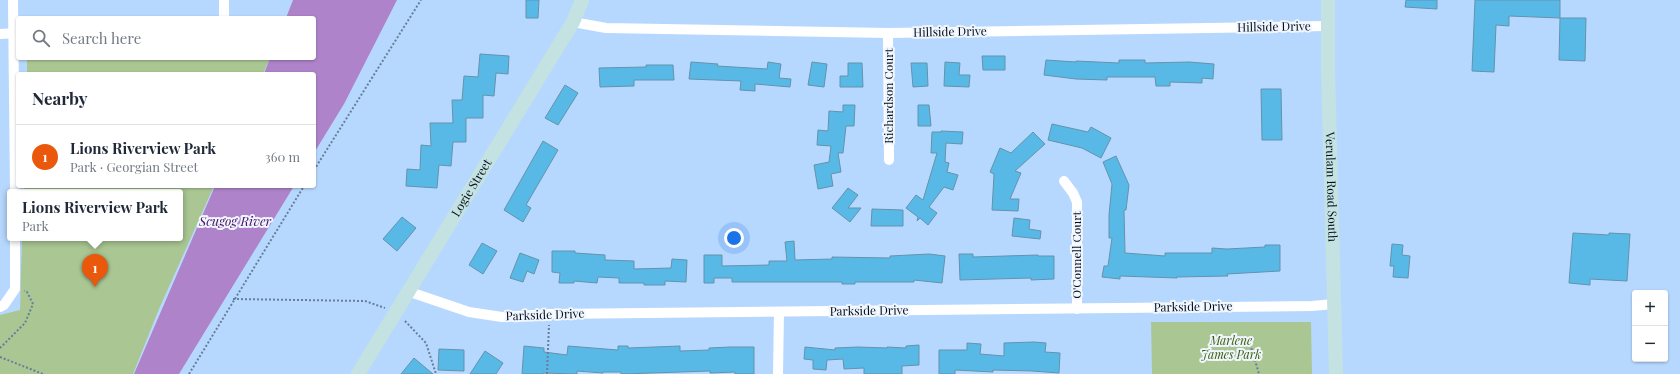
<!DOCTYPE html>
<meta charset="utf-8">
<style>
:root{--surface:#fff;--page:#f6f6f7;--text:#1f2937;--muted:#747a83;--line:#e0e1e3;--accent:#ea580c}
body{margin:0;font-family:"Playfair Display",serif;background:var(--page);color:var(--text)}
.controls{position:absolute;right:12px;bottom:12px;display:grid;overflow:hidden;border-radius:4px;box-shadow:0 1px 3px #0004}
.controls button{width:36px;height:36px;display:grid;place-items:center;padding:0;border:0;border-bottom:1px solid var(--line);background:var(--surface);color:var(--text);font:20px sans-serif}
.you{position:absolute;left:734px;top:238px;width:14px;height:14px;margin:-10px;border:3px solid #fff;border-radius:50%;background:#1a73e8;box-shadow:0 0 0 6px #1a73e833}
.badge{display:grid;place-items:center;width:26px;height:26px;border-radius:50%;background:var(--accent);color:#fff;font-size:13px;font-weight:700}
.pin{position:absolute;translate:-50% -33px;filter:drop-shadow(0 1px 2px #0008)}
.pin::after{content:'';position:absolute;top:21px;width:14px;height:12px;background:inherit;clip-path:polygon(0 0,100% 0,50% 100%)}
.popup{position:absolute;left:7px;top:189px;width:176px;height:52px;box-sizing:border-box;display:grid;place-content:center;border-radius:4px;background:var(--surface);filter:drop-shadow(0 1px 3px #0005);font-size:13px;white-space:nowrap;color:var(--muted)}
.popup b{font-size:15px;color:var(--text)}
.popup::after{content:'';position:absolute;left:50%;top:100%;margin-left:-8px;border:8px solid transparent;border-top-color:var(--surface)}
.list{margin:0;padding:0;list-style:none}
h2{display:flex;justify-content:space-between;align-items:center;height:52px;margin:0;padding:0 16px;font-size:17px}
h2 small{font-size:13px;font-weight:400;color:var(--muted)}
.list li{display:grid;grid-template-columns:26px 1fr auto;gap:12px;align-items:center;box-sizing:border-box;height:64px;padding:0 16px;border-top:1px solid var(--line)}
.list b{display:block;font-size:15px;white-space:nowrap}
.list p{margin:0;font-size:13px;white-space:nowrap;color:var(--muted)}
.list em{font-size:13px;font-style:normal;color:var(--muted)}
.icon{flex:none;width:22px;height:22px;fill:none;stroke:currentColor;stroke-width:2;stroke-linecap:round;stroke-linejoin:round}
.map{position:relative;flex:none;width:1680px;height:374px;overflow:hidden}
.search{position:absolute;background:var(--surface);box-shadow:0 1px 3px #0004;left:16px;top:16px;width:300px;height:44px;display:flex;align-items:center;gap:10px;box-sizing:border-box;padding:0 14px;border-radius:4px;color:var(--muted);font-size:15px}
.panel{position:absolute;background:var(--surface);box-shadow:0 1px 3px #0004;left:16px;top:72px;width:300px;height:116px;border-radius:4px}
.map>svg:first-child{display:block}
</style>
<div class="map">
<svg width="1680" height="374" viewBox="0 0 1680 374">
<rect width="100%" height="100%" fill="#b7d8fe"/>
<g fill="#aac793">
<path d="M27 58H270L263 74H27Z"/>
<path d="M24 186H214L159 309 133 374H0V315L20 310 22 238H180V192H24Z"/>
<path d="M1151 322H1311L1312 374H1152Z"/>
</g>
<g fill="#ae83ca">
<path d="M293 0H397L344 104 314 153V74H264L270 58H314V18H286Z"/>
<path d="M215 186H294L179 374H134Z"/>
</g>
<g fill="#59b9e6" stroke="#6393ac">
<path d="M526 0H539L538 18H526Z"/>
<path d="M1406 0H1437V9L1405 7Z"/>
<path d="M1475 0H1560V18L1509 16V26L1496 25 1494 72 1472 71Z"/>
<path d="M1560 18H1586L1585 61 1559 60Z"/>
<path d="M480 54 509 56 508 74 496 73 494 96 483 95V118H466V142H453L451 166 439 165 437 188 406 186 407 169 420 170 421 145 431 146 430 123H453L452 100H462L464 76 478 77Z"/>
<path d="M982 56H1005V70H983Z"/>
<path d="M1046 60 1076 62V61L1119 63V60H1145V63L1189 62 1214 64 1213 79 1202 78V83L1170 82V86H1156L1155 77H1107V80L1076 79 1044 75Z"/>
<path d="M691 62 718 64 717 66 767 69 768 62 781 64 779 78 791 79 790 87 755 84V91L740 90 741 81 689 79Z"/>
<path d="M812 62 827 64 824 87 808 85Z"/>
<path d="M945 62 960 63 959 75H970L969 87 944 86Z"/>
<path d="M848 63H862L863 87H840V76H848Z"/>
<path d="M911 63H927L928 86 913 87Z"/>
<path d="M646 65H673L674 80H634V86L600 87 599 68 646 67Z"/>
<path d="M565 85 578 93 558 125 545 118Z"/>
<path d="M1261 89H1281L1282 140H1262Z"/>
<path d="M843 105H855L854 126H846L843 153H838L841 172 831 174 833 186 818 189 814 165 829 162 831 146 817 145 818 130 828 131 829 111 843 112Z"/>
<path d="M918 105H929L931 126H918Z"/>
<path d="M1052 124 1088 132 1091 127 1111 138 1101 158 1082 148 1048 140Z"/>
<path d="M941 131 963 132 962 144 946 143 945 162 949 163 947 172 958 175 953 190 944 187 929 207 937 213 928 225 920 218 917 221 918 217 906 208 916 195 923 200 937 153H931L932 132H941Z"/>
<path d="M1033 132 1045 144 1015 171 1021 173 1010 199H1019L1018 211 992 210 994 174 990 172 1000 148 1011 153Z"/>
<path d="M543 141 558 150 526 205 531 208 523 222 504 210Z"/>
<path d="M1116 156 1129 185 1126 210H1124L1125 253 1165 256V253H1212V248L1227 249 1265 247V245H1280V271L1227 274 1228 276 1177 277V278L1120 276V279L1102 277 1104 266H1108L1112 238H1109V215L1112 184 1103 162Z"/>
<path d="M848 188 858 195 848 208H861L850 222 832 208Z"/>
<path d="M872 209 903 210V226H871Z"/>
<path d="M402 217 416 228 397 251 383 239Z"/>
<path d="M1014 218 1030 220 1029 229 1041 231 1040 239 1012 236Z"/>
<path d="M1573 233 1609 235V233L1630 234 1627 281 1590 279V285L1569 283Z"/>
<path d="M794 241 795 260 832 259V257L890 258V256L929 254 945 256 942 283 914 280V282H855V284H842V282H732V278H714V283H704V255H722V266L769 265V261H787L785 242Z"/>
<path d="M482 243 497 251 483 274 469 265Z"/>
<path d="M1392 244 1403 245 1402 255 1410 256 1408 278 1393 277 1394 266H1390Z"/>
<path d="M552 251H575V253L605 255V260L634 261V269L671 268 672 259 687 260 686 282 665 281V285H644V283H619V278L598 277 597 283 574 281V283H559L560 273 552 272Z"/>
<path d="M520 253 539 260 534 274 527 271 523 282 510 278Z"/>
<path d="M959 254H973V257L1038 255V256H1054V279L1031 280V278L960 280Z"/>
<path d="M1034 342 1046 343 1045 352 1060 353 1059 373 1032 371 993 370V372L955 370V374H939V350H967V343L981 344 980 354 1004 356V343Z"/>
<path d="M919 345V365L902 366V374H864V368L844 369 843 359 827 360 826 370 813 369V360L804 359 805 347 835 350V348L858 347 887 348V347L906 348V346Z"/>
<path d="M524 346 544 348V352L567 355 568 346 618 350V346H628V348L680 346V351L709 350V348L730 347H754V374H735V372L710 373V371L623 374H621V372H603V373L577 371V374L543 373V374H522Z"/>
<path d="M439 349 464 350V371L438 370Z"/>
<path d="M485 351 503 363 496 374H470Z"/>
<path d="M414 358 433 374H401Z"/>
</g>
<g fill="none" stroke-linecap="round" stroke-linejoin="round">
<g stroke="#677e98" stroke-width="2" stroke-dasharray="2 2" stroke-linecap="butt">
<path d="M314 170 421 0"/>
<path d="M233 299 365 301 385 308"/>
<path d="M405 321 426 343 436 374"/>
<path d="M1245 338 1252 350 1259 374"/>
<path d="M0 348 25 323 33 304 27 292 24 291"/>
<path d="M0 357 43 374"/>
<path d="M189 374 304 186"/>
<path d="M547 374 549 325"/>
</g>
<g stroke="#fff" stroke-width="10">
<path d="M13 0 15 192"/>
<path d="M224 0V18"/>
<path d="M573 22 606 28 888 33 1327 26"/>
<path d="M888 33 889 160"/>
<path d="M0 34 18 33"/>
<path d="M1064 181 1073 193 1077 202V309"/>
<path d="M407 291 469 312 502 317 550 314 1312 306 1334 304"/>
<path d="M0 307 4 305 15 289V238"/>
<path d="M778 374 779 312"/>
</g>
<g stroke="#c4e2e1" stroke-width="14">
<path id="s1" d="M1328 0V70L1336 374"/>
<path id="s2" d="M358 374 573 22 582 0"/>
</g>
</g>
<g text-anchor="middle" stroke-width="4" stroke-linejoin="round" paint-order="stroke">
<g font-size="12" fill="#030d1a" stroke="#f0f6fe">
<text transform="translate(1274 27) rotate(-1)" y="4">Hillside Drive</text>
<text transform="translate(950 32) rotate(-1)" y="4">Hillside Drive</text>
<text transform="translate(889 96) rotate(-90)" y="4">Richardson Court</text>
<text dy="4" stroke="none"><textPath href="#s1" startOffset="187">Verulam Road South</textPath></text>
<text dy="4" stroke="none"><textPath href="#s2" startOffset="218">Logie Street</textPath></text>
<text transform="translate(1077 255) rotate(-90)" y="4">O'Connell Court</text>
<text transform="translate(1193 307) rotate(-1)" y="4">Parkside Drive</text>
<text transform="translate(869 311) rotate(-1)" y="4">Parkside Drive</text>
<text transform="translate(545 315) rotate(-2)" y="4">Parkside Drive</text>
</g>
<g font-size="12" font-style="italic" fill="#3a5e0c" stroke="#f0f6fe">
<text x="1231" y="345">Marlene<tspan x="1231" dy="14">James Park</tspan></text>
</g>
<g font-size="13" font-style="italic" fill="#480d64" stroke="#f0f6fe">
<text x="235" y="226">Scugog River</text>
</g>
</g>
</svg>
<div class="controls">
<button>+</button>
<button>−</button>
</div>
<div class="you"></div>
<div class="pin badge" style="left:95px;top:287px">1</div>
<div class="popup"><b>Lions Riverview Park</b>Park</div>
<div class="search"><svg class="icon" aria-label="search" viewBox="0 0 24 24"><circle cx="10" cy="10" r="6"/><path d="M15 15l6 6"/></svg>Search here</div>
<section class="panel">
<h2>Nearby<small></small></h2>
<ul class="list">
<li><span class="badge">1</span><div><b>Lions Riverview Park</b><p>Park · Georgian Street</p></div><em>360 m</em></li>
</ul>
</section>
</div>
